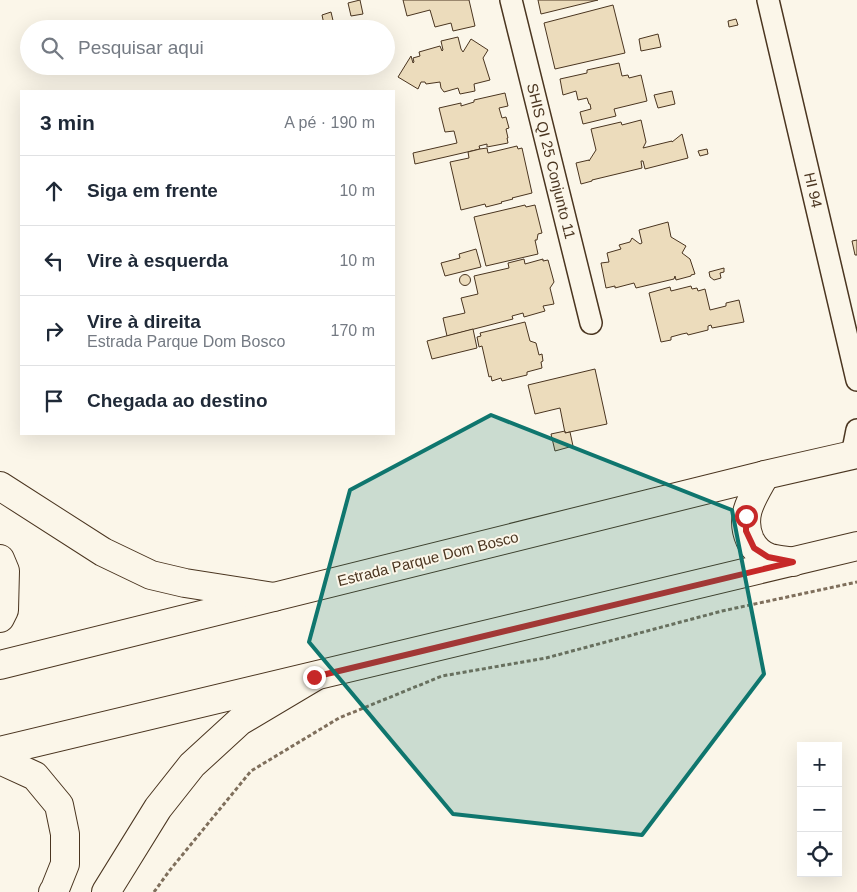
<!DOCTYPE html>
<html lang="pt">
<meta charset="utf-8">
<style>
:root{--surface:#fff;--page:#f6f6f7;--text:#1f2937;--muted:#747a83;--line:#e0e1e3}
body{margin:0;font-family:Helvetica,sans-serif;background:var(--page);color:var(--text)}
.controls{position:absolute;right:15px;bottom:15px;display:grid;overflow:hidden;border-radius:0px;box-shadow:0 5px 20px #0002}
.controls button{width:45px;height:45px;display:grid;place-items:center;padding:0;border:0;border-bottom:1px solid var(--line);background:var(--surface);color:var(--text);font:25px sans-serif}
.stop{position:absolute;width:15px;height:15px;margin:-11px;border:4px solid #c62828;border-radius:50%;background:#fff}
.stop.end{background:#c62828;border-color:#fff;box-shadow:0 1px 5px #0008}
.list{margin:0;padding:0;list-style:none}
h2{display:flex;justify-content:space-between;align-items:center;height:65px;margin:0;padding:0 20px;font-size:21px}
h2 small{font-size:16px;font-weight:400;color:var(--muted)}
.list li{display:grid;grid-template-columns:32px 1fr auto;gap:15px;align-items:center;box-sizing:border-box;height:70px;padding:0 20px;border-top:1px solid var(--line)}
.list b{display:block;font-size:19px;white-space:nowrap}
.list p{margin:0;font-size:16px;white-space:nowrap;color:var(--muted)}
.list em{font-size:16px;font-style:normal;color:var(--muted)}
.icon{flex:none;width:28px;height:28px;fill:none;stroke:currentColor;stroke-width:2;stroke-linecap:round;stroke-linejoin:round}
.map{position:relative;flex:none;width:857px;height:892px;overflow:hidden}
.search{position:absolute;background:var(--surface);box-shadow:0 5px 20px #0002;left:20px;top:20px;width:375px;height:55px;display:flex;align-items:center;gap:12px;box-sizing:border-box;padding:0 18px;border-radius:28px;color:var(--muted);font-size:19px}
.panel{position:absolute;background:var(--surface);box-shadow:0 5px 20px #0002;left:20px;top:90px;width:375px;height:345px;border-radius:0px}
.map>svg:first-child{display:block}
</style>
<div class="map">
<svg width="857" height="892" viewBox="0 0 857 892">
<rect width="100%" height="100%" fill="#fbf6e9"/>
<g fill="#ecdcbc" stroke="#4a3520">
<path d="M360 0 363 14 351 16 348 3Z"/>
<path d="M403 0H469L475 26 453 31 451 23 435 27 430 10 407 16Z"/>
<path d="M538 0H598L541 14Z"/>
<path d="M613 5 625 53 555 69 544 23Z"/>
<path d="M331 12 335 29H325L322 15Z"/>
<path d="M736 19 738 25 729 27 728 21Z"/>
<path d="M658 34 661 47 641 51 639 39Z"/>
<path d="M458 37 461 49 463 52 471 39 488 50 483 58 490 80 474 84 475 91 460 94 458 88 444 92 441 88 440 82 426 84 425 82H421L418 89 398 77 411 56 413 63 414 62 413 58 420 56 419 52 440 46 442 51 443 50 441 41Z"/>
<path d="M619 63 622 76 628 75 629 78 641 75 647 101 614 109 616 116 583 124 580 112 591 109 590 104H589L587 98 578 100 576 91 563 95 560 79 587 73V70Z"/>
<path d="M672 91 675 104 658 108 654 95Z"/>
<path d="M505 93 508 106 499 108 502 118 506 117 509 128 506 129 508 138H507L508 143 487 147V144L479 146 480 149 415 164 413 153 457 143 454 131 445 132 439 108 461 103V106L474 102V100Z"/>
<path d="M641 120 646 142 643 148 672 141V142L682 134 688 158 645 169 643 161H641L642 168 592 180V181L581 184 576 163 589 160V161L596 150 591 129 621 122 622 125Z"/>
<path d="M517 146 518 149 522 148 532 193 512 198 513 199 501 202 502 203 486 207 485 204 461 210 450 162 469 158 468 152 480 149 487 148 488 153Z"/>
<path d="M707 149 708 154 700 156 698 151Z"/>
<path d="M525 205 526 207 535 205 542 233 538 234 537 240H535L538 254 486 266 474 217Z"/>
<path d="M668 222 671 237 686 246 682 253 690 259 695 274 691 275V276L676 280 675 276 674 279 636 288 634 283 615 288V286L606 288 601 263 609 262 607 253 621 249 619 245 630 242 632 238 640 244 642 243 639 230Z"/>
<path d="M857 240V255H855L852 241Z"/>
<path d="M476 249 481 267 445 276 441 263 460 258 459 254Z"/>
<path d="M524 259 525 264 543 259V261L548 260 554 282 550 288 554 304 543 306 545 311 524 317 523 313 512 316 513 319 447 336 443 318 465 313 461 298 478 294 474 276 509 268 508 263Z"/>
<path d="M724 268V272L720 273 721 278 714 280 710 277 709 272Z"/>
<circle cx="465" cy="280" r="5.5"/>
<path d="M691 286 692 289 697 288 698 291 705 289 710 310 726 306V303L739 300 744 322 712 328 711 325 708 326V330L688 335 687 333 682 334 671 337V340L661 342 649 293 670 287 671 291Z"/>
<path d="M525 322 530 341 536 343 539 355 542 354 543 361 541 362 542 368 527 372V375L502 381 501 378 492 381 491 376 489 377 482 346 479 347 477 337 481 336 480 333Z"/>
<path d="M473 329 477 348 432 359 427 341Z"/>
<path d="M595 369 607 424 565 433 560 408 535 414 528 385Z"/>
<path d="M565 431V433L570 432 573 446 555 451 551 434Z"/>
</g>
<g fill="none" stroke-linecap="round" stroke-linejoin="round">
<defs>
<g id="minor">
<path d="M511 0 591 323"/>
<path d="M768 0 857 380"/>
<path d="M852 455 857 430"/>
</g>
<g id="major">
<path d="M765 475C753 497 739 515 750 540 754 548 761 555 770 558 777 560 785 560 793 562"/>
<path d="M0 665 765 475 857 454"/>
<path d="M0 751 857 546"/>
</g>
<g id="highway">
<path d="M0 486 103 552 151 575 185 583 274 597"/>
<path d="M0 559 5 571 4 610 0 618"/>
<path d="M0 760 35 776 59 805 65 834V864L55 889 53 892"/>
<path d="M106 892 158 808 192 765 240 721 314 677"/>
</g>
</defs>
<use href="#minor" stroke="#4a3520" stroke-width="24"/>
<use href="#major" stroke="#4a3520" stroke-width="30"/>
<use href="#highway" stroke="#4a3520" stroke-width="30"/>
<path stroke="#7f6f5c" stroke-width="3" stroke-dasharray="4 2.5" stroke-linecap="butt" d="M154 892 170 870 251 771 339 718 442 676 546 658 722 611 857 582"/>
<use href="#minor" stroke="#fbf6e9" stroke-width="21"/>
<use href="#major" stroke="#fbf6e9" stroke-width="28"/>
<use href="#highway" stroke="#fbf6e9" stroke-width="28"/>
</g>
<g fill="none" stroke-linecap="round" stroke-linejoin="round">
<path stroke="#c62828" stroke-width="6" d="M314 677 793 562 768 557 754 548 746 531V516"/>
</g>
<path fill="#0f766e" fill-opacity="0.2" stroke="#0f766e" stroke-width="4" stroke-linejoin="round" d="M491 415 732 510 764 674 642 835 453 814 309 642 350 490Z"/>
<g text-anchor="middle" stroke-width="4" stroke-linejoin="round" paint-order="stroke">
<g font-size="15" fill="#4a3520" stroke="#fbf6e9">
<text transform="translate(551 161) rotate(76)" y="5">SHIS QI 25 Conjunto 11</text>
<text transform="translate(813 190) rotate(77)" y="5">HI 94</text>
<text transform="translate(428 559) rotate(-14)" y="5">Estrada Parque Dom Bosco</text>
</g>
</g>
</svg>
<div class="controls">
<button>+</button>
<button>−</button>
<button><svg class="icon" aria-label="locate" viewBox="0 0 24 24"><circle cx="12" cy="12" r="6"/><path d="M12 2v4M12 18v4M2 12h4M18 12h4"/></svg></button>
</div>
<div class="stop" style="left:746px;top:516px"></div>
<div class="stop end" style="left:314px;top:677px"></div>
<div class="search"><svg class="icon" aria-label="search" viewBox="0 0 24 24"><circle cx="10" cy="10" r="6"/><path d="M15 15l6 6"/></svg>Pesquisar aqui</div>
<section class="panel">
<h2>3 min<small>A pé · 190 m</small></h2>
<ul class="list">
<li><svg class="icon" aria-label="ahead" viewBox="0 0 24 24"><path d="M12 20V5M6 11l6-6 6 6"/></svg><div><b>Siga em frente</b></div><em>10 m</em></li>
<li><svg class="icon" aria-label="left" viewBox="0 0 24 24"><path d="M17 20v-9H6M10 6l-5 5 5 5"/></svg><div><b>Vire à esquerda</b></div><em>10 m</em></li>
<li><svg class="icon" aria-label="right" viewBox="0 0 24 24"><path d="M7 20v-9h11M14 6l5 5-5 5"/></svg><div><b>Vire à direita</b><p>Estrada Parque Dom Bosco</p></div><em>170 m</em></li>
<li><svg class="icon" aria-label="arrive" viewBox="0 0 24 24"><path d="M6 21V4h12l-3 4 3 4H6"/></svg><div><b>Chegada ao destino</b></div></li>
</ul>
</section>
</div>
